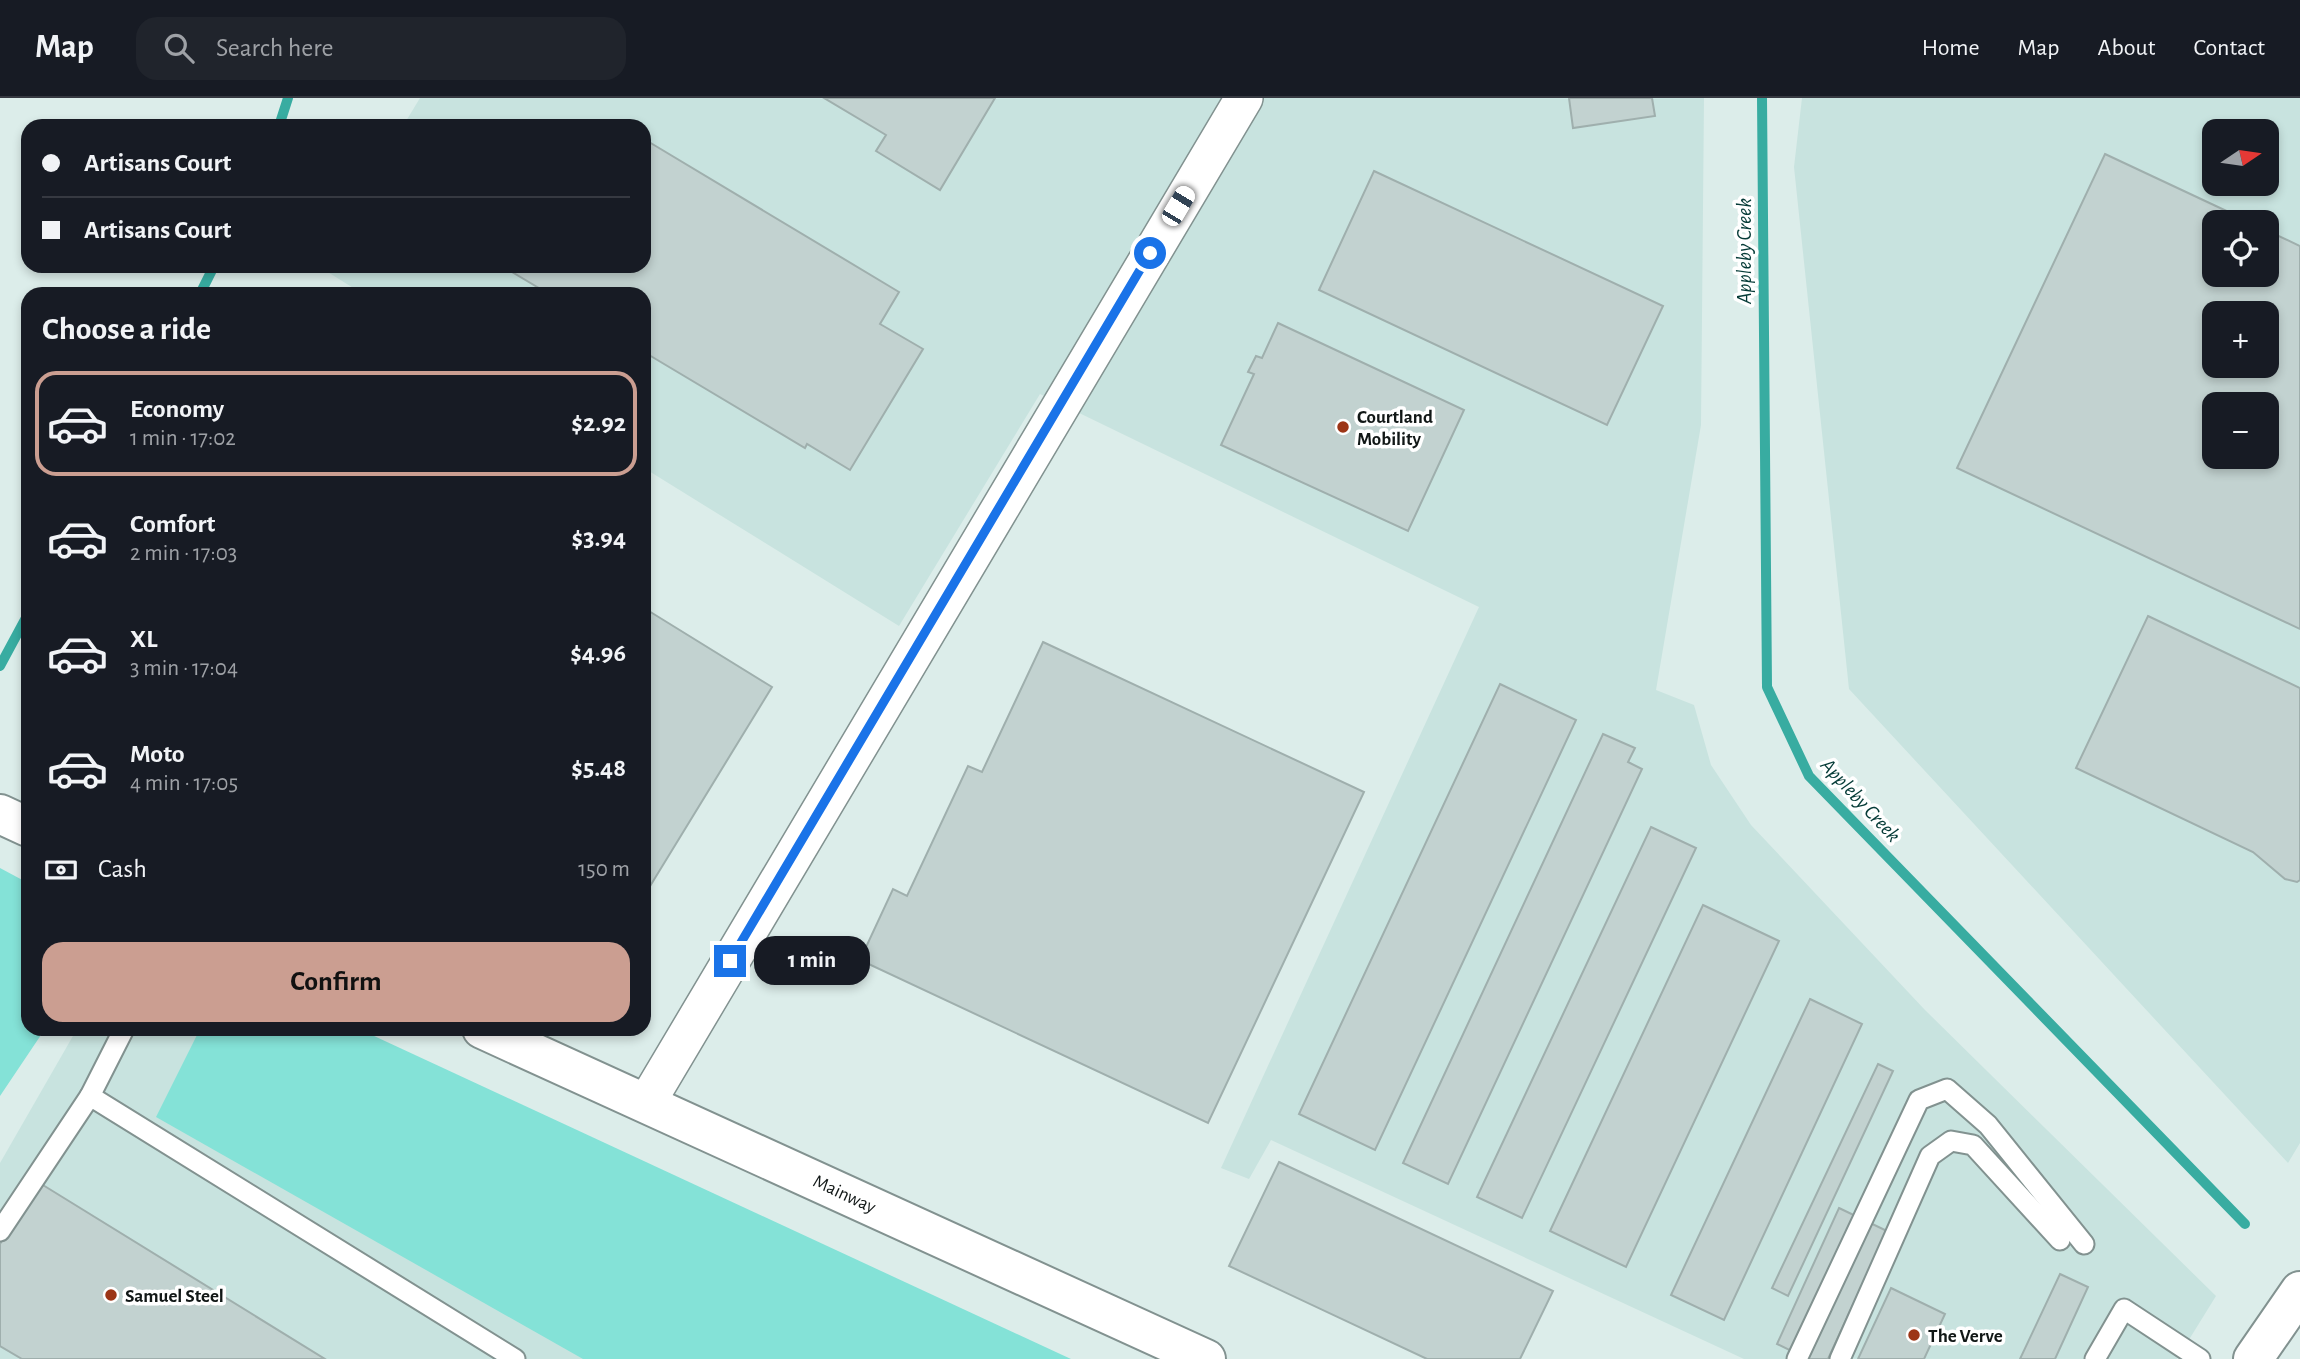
<!DOCTYPE html>
<meta charset="utf-8">
<style>
body{margin:0;font-family:"Alegreya Sans",sans-serif;background:#20242c;color:#f1f3f6;height:100vh;display:flex;flex-direction:column;font-size:26px;white-space:nowrap}
*{box-sizing:border-box;margin:0}
p{font-size:23px;color:#9ea1a6}
.icon{flex:none;width:38px;height:38px;fill:none;stroke:currentColor;stroke-width:2;stroke-linecap:round;stroke-linejoin:round}
.map{position:relative;flex:1;overflow:hidden}
.drawer{position:absolute;left:21px;top:189px;width:630px;height:749px;display:flex;flex-direction:column;background:#171b24;border-radius:21px;box-shadow:0 4px 10px #0003}
.drawer>*{flex:none}
.top-card{position:absolute;left:21px;top:21px;width:630px;height:154px;border-radius:21px;box-shadow:0 4px 10px #0003;display:grid;align-content:center;height:154px;padding:0 21px;background:#171b24}
.needle{width:46px;rotate:77deg}
.buttons{position:absolute;left:2202px;top:21px;display:grid;gap:14px}
.buttons a{display:grid;place-items:center;width:77px;height:77px;border-radius:14px;background:#171b24;box-shadow:0 4px 10px #0003;font-size:35px}
.end{position:absolute;width:32px;height:32px;margin:-16px;border:9px solid #1a73e8;background:#fff;box-shadow:0 0 0 4px #fff}
.from{border-radius:50%}
.bubble{position:absolute;height:49px;border-radius:21px;background:#171b24;box-shadow:0 4px 10px #0003;font-size:23px;font-weight:700;line-height:49px;text-align:center}
.car{position:absolute;width:21px;height:42px;margin:-21px -10px;border-radius:9px;box-shadow:0 0 5px 2px #0007;background:linear-gradient(#fff 24%,#345 0 40%,#fff 0 76%,#345 0 86%,#fff 0)}
.top-card b{display:flex;align-items:center;gap:24px;height:66px;font-size:26px}
.top-card b+b{border-top:2px solid #363941}
.top-card i{width:18px;height:18px;background:#f1f3f6}
ul{padding:0;list-style:none}
li{display:flex;align-items:center;gap:21px;height:105px;margin:0 14px 10px;padding:0 7px;border:4px solid transparent;border-radius:21px}
li div{flex:1}
li b{display:block;font-size:26px}
li em{font-style:normal;font-weight:700}
li.selected{border-color:#cb9e91}
li>.icon{width:63px;height:63px;stroke-width:1.5}
h2{padding:0 21px;font-size:32px;line-height:84px}
.pay{display:flex;align-items:center;gap:18px;height:77px;padding:0 21px;font-size:26px}
.pay p{margin-inline-start:auto}
.cta{display:flex;gap:14px;margin-top:auto;padding:14px 21px}
.cta a{flex:1;height:80px;border-radius:21px;background:#cb9e91;color:#111;font-size:28px;font-weight:700;line-height:80px;text-align:center}
header{display:flex;align-items:center;gap:42px;box-sizing:border-box;height:98px;padding:0 35px;background:#171b24;border-bottom:2px solid #363941}
header strong{font-size:33px}
nav{display:flex;gap:38px;margin-inline-start:auto;font-size:24px}
.search{width:490px;height:63px;background:#20242c;display:flex;align-items:center;gap:18px;box-sizing:border-box;padding:0 24px;border-radius:21px;color:#9ea1a6;font-size:26px}
.map>svg:first-child{display:block}
.built{fill:#c8e3df;fill-rule:evenodd}
.green{fill:#84e2d7}
.lines{fill:none;stroke-linecap:round;stroke-linejoin:round}
.stream{stroke:#38aca1;stroke-width:10}
.building{fill:#c2d2d0;stroke:#9fafad;stroke-width:2;fill-rule:evenodd}
.lane-casing{stroke:#829290;stroke-width:23}
.street-casing{stroke:#829290;stroke-width:40}
.secondary-casing{stroke:#829290;stroke-width:42}
.primary-casing{stroke:#829290;stroke-width:42}
.lane{stroke:#fff;stroke-width:19}
.street{stroke:#fff;stroke-width:37}
.secondary{stroke:#fff;stroke-width:38}
.primary{stroke:#fff;stroke-width:38}
.route{stroke:#1a73e8;stroke-width:9}
.poi-dot{fill:#9c3516;stroke:#fff;stroke-width:2.5}
.labels{text-anchor:middle;stroke-width:7;stroke-linejoin:round;paint-order:stroke}
.poi-label{font-size:19px;font-weight:bold;fill:#111716;stroke:#fff;text-anchor:start}
.street-label{font-size:19px;fill:#111716;stroke:#fff}
.water-label{font-size:21px;font-style:italic;fill:#053b37;stroke:#fff}
</style>
<header>
<strong>Map</strong>
<div class="search"><svg class="icon" aria-label="search" viewBox="0 0 24 24"><circle cx="10" cy="10" r="6"/><path d="M15 15l6 6"/></svg>Search here</div>
<nav><a>Home</a><a>Map</a><a>About</a><a>Contact</a></nav>
</header>
<div class="map">
<svg width="2300" height="1261" viewBox="0 0 2300 1261">
<rect width="100%" height="100%" fill="#dcedea"/>
<g class="built">
<polygon points="420,0 1704,0 1701,327 1656,592 1694,607 1711,667 1751,727 1925,912 2216,1198 2177,1261 1744,1261 1271,1042 1249,1081 1221,1070 1479,509 1040,296 899,528 644,370 644,196 363,196 318,168 644,168 644,28 403,28"/>
<path d="M1802,0H2300V1045L2288,1065L1849,591L1794,69ZM2214,33H2266V86H2214ZM2214,124H2266V177H2214ZM2214,215H2266V268H2214ZM2214,306H2266V359H2214Z"/>
<polygon points="77,931 226,931 731,1261 0,1261 0,1065"/>
</g>
<g class="green">
<polygon points="0,770 28,785 28,931 45,931 0,998"/>
<polygon points="200,931 359,931 1071,1261 583,1261 156,1019"/>
</g>
<g class="lines">
<g class="stream">
<polyline points="1762,0 1767,589 1809,678 2245,1126"/>
<polyline points="279,28 288,0"/>
<polyline points="200,196 214,168"/>
<polyline points="0,568 28,516"/>
</g>
</g>
<g class="building">
<polygon points="824,0 995,0 940,92 876,53 886,37"/>
<polygon points="1569,0 1652,0 1655,18 1573,30"/>
<polygon points="644,41 899,194 880,226 923,251 850,372 807,346 805,350 644,254 644,196 549,196 502,168 644,168"/>
<path d="M2105,56L2250,124H2214V177H2266V132L2300,148V531L1957,370ZM2214,215H2266V268H2214ZM2214,306H2266V359H2214Z"/>
<polygon points="1374,73 1663,208 1607,327 1319,192"/>
<polygon points="1278,225 1464,312 1408,433 1221,347 1254,276 1248,274 1256,258 1262,260"/>
<polygon points="644,510 772,589 644,798"/>
<polygon points="2148,518 2300,590 2300,782 2297,784 2285,781 2253,754 2076,670"/>
<polygon points="1043,544 1364,694 1208,1025 860,862 893,791 907,798 968,668 982,674"/>
<polygon points="1500,586 1576,622 1375,1052 1299,1016"/>
<polygon points="1603,636 1635,650 1628,664 1642,671 1448,1086 1403,1065"/>
<polygon points="1651,729 1696,750 1522,1120 1477,1099"/>
<polygon points="1703,807 1779,843 1626,1169 1550,1133"/>
<polygon points="1810,901 1862,926 1724,1222 1671,1197"/>
<polygon points="1878,966 1893,973 1788,1198 1772,1190"/>
<polygon points="1279,1064 1553,1193 1520,1261 1427,1261 1229,1168"/>
<polygon points="38,1084 325,1261 22,1261 0,1248 0,1146"/>
<polygon points="1839,1110 1887,1133 1828,1261 1808,1261 1777,1246"/>
<polygon points="2060,1176 2088,1189 2055,1261 2020,1261"/>
<polygon points="1891,1190 1945,1216 1924,1261 1858,1261"/>
</g>
<g class="lines">
<defs>
<g id="lane">
<polyline points="90,998 124,931"/>
<polyline points="0,1133 90,998 515,1261"/>
<polyline points="1797,1261 1919,1002 1947,991 1988,1027 2084,1146"/>
<polyline points="1840,1261 1930,1058 1951,1043 1973,1047 2060,1142"/>
<polyline points="2095,1261 2124,1211 2200,1261"/>
</g>
<polyline id="street" points="647,1004 1244,0"/>
<g id="secondary">
<polyline points="0,716 28,729"/>
<polyline points="482,931 1206,1261"/>
</g>
<polyline id="primary" points="2253,1261 2300,1193"/>
</defs>
<use href="#lane" class="lane-casing"/>
<use href="#street" class="street-casing"/>
<use href="#secondary" class="secondary-casing"/>
<use href="#primary" class="primary-casing"/>
<use href="#lane" class="lane"/>
<use href="#street" class="street"/>
<use href="#secondary" class="secondary"/>
<use href="#primary" class="primary"/>
</g>
<g class="lines">
<polyline class="route" points="730,863 1150,155"/>
</g>
<g class="poi-dot">
<circle cx="1343" cy="329" r="7"/>
<circle cx="111" cy="1197" r="7"/>
<circle cx="1914" cy="1237" r="7"/>
</g>
<g class="labels">
<g class="poi-label">
<text x="1357" y="325">Courtland<tspan x="1357" dy="22">Mobility</tspan></text>
<text x="125" y="1204">Samuel Steel</text>
<text x="1928" y="1244">The Verve</text>
</g>
<g class="street-label">
<text transform="translate(845 1095) rotate(25)" y="7">Mainway</text>
</g>
<g class="water-label">
<text transform="translate(1744 153) rotate(-90)" y="7">Appleby Creek</text>
<text transform="translate(1861 702) rotate(47)" y="7">Appleby Creek</text>
</g>
</g>
</svg>
<div class="buttons">
<a><svg class="needle" viewBox="-14 -14 28 28"><path d="M0-13l5 13h-10z" fill="#e53935"/><path d="M0 13l5-13h-10z" fill="#9ea1a6"/></svg></a>
<a><svg class="icon" aria-label="locate" viewBox="0 0 24 24"><circle cx="12" cy="12" r="6"/><path d="M12 2v4M12 18v4M2 12h4M18 12h4"/></svg></a>
<a>+</a>
<a>−</a>
</div>
<i class="end from" style="left:1150px;top:155px"></i>
<i class="end" style="left:730px;top:863px"></i>
<div class="bubble" style="left:754px;top:838px;width:116px">1 min</div>
<i class="car" style="left:1178px;top:108px;rotate:31deg"></i>
<div class="top-card">
<b><i class="from"></i>Artisans Court</b>
<b><i></i>Artisans Court</b>
</div>
<section class="drawer">
<h2>Choose a ride</h2>
<ul>
<li class="selected"><svg class="icon" aria-label="car" viewBox="0 0 24 24"><path d="M5 17H2v-5l4-1 3-4h7l3 4 3 1v5h-3M9 17h6M6 11h13"/><circle cx="7" cy="17" r="2"/><circle cx="17" cy="17" r="2"/></svg><div><b>Economy</b><p>1 min · 17:02</p></div><em>$2.92</em></li>
<li><svg class="icon" aria-label="car" viewBox="0 0 24 24"><path d="M5 17H2v-5l4-1 3-4h7l3 4 3 1v5h-3M9 17h6M6 11h13"/><circle cx="7" cy="17" r="2"/><circle cx="17" cy="17" r="2"/></svg><div><b>Comfort</b><p>2 min · 17:03</p></div><em>$3.94</em></li>
<li><svg class="icon" aria-label="car" viewBox="0 0 24 24"><path d="M5 17H2v-5l4-1 3-4h7l3 4 3 1v5h-3M9 17h6M6 11h13"/><circle cx="7" cy="17" r="2"/><circle cx="17" cy="17" r="2"/></svg><div><b>XL</b><p>3 min · 17:04</p></div><em>$4.96</em></li>
<li><svg class="icon" aria-label="car" viewBox="0 0 24 24"><path d="M5 17H2v-5l4-1 3-4h7l3 4 3 1v5h-3M9 17h6M6 11h13"/><circle cx="7" cy="17" r="2"/><circle cx="17" cy="17" r="2"/></svg><div><b>Moto</b><p>4 min · 17:05</p></div><em>$5.48</em></li>
</ul>
<div class="pay"><svg class="icon" aria-label="cash" viewBox="0 0 24 24"><path d="M3 7h18v10H3z"/><circle cx="12" cy="12" r="2"/></svg>Cash<p>150 m</p></div>
<div class="cta"><a>Confirm</a></div>
</section>
</div>
